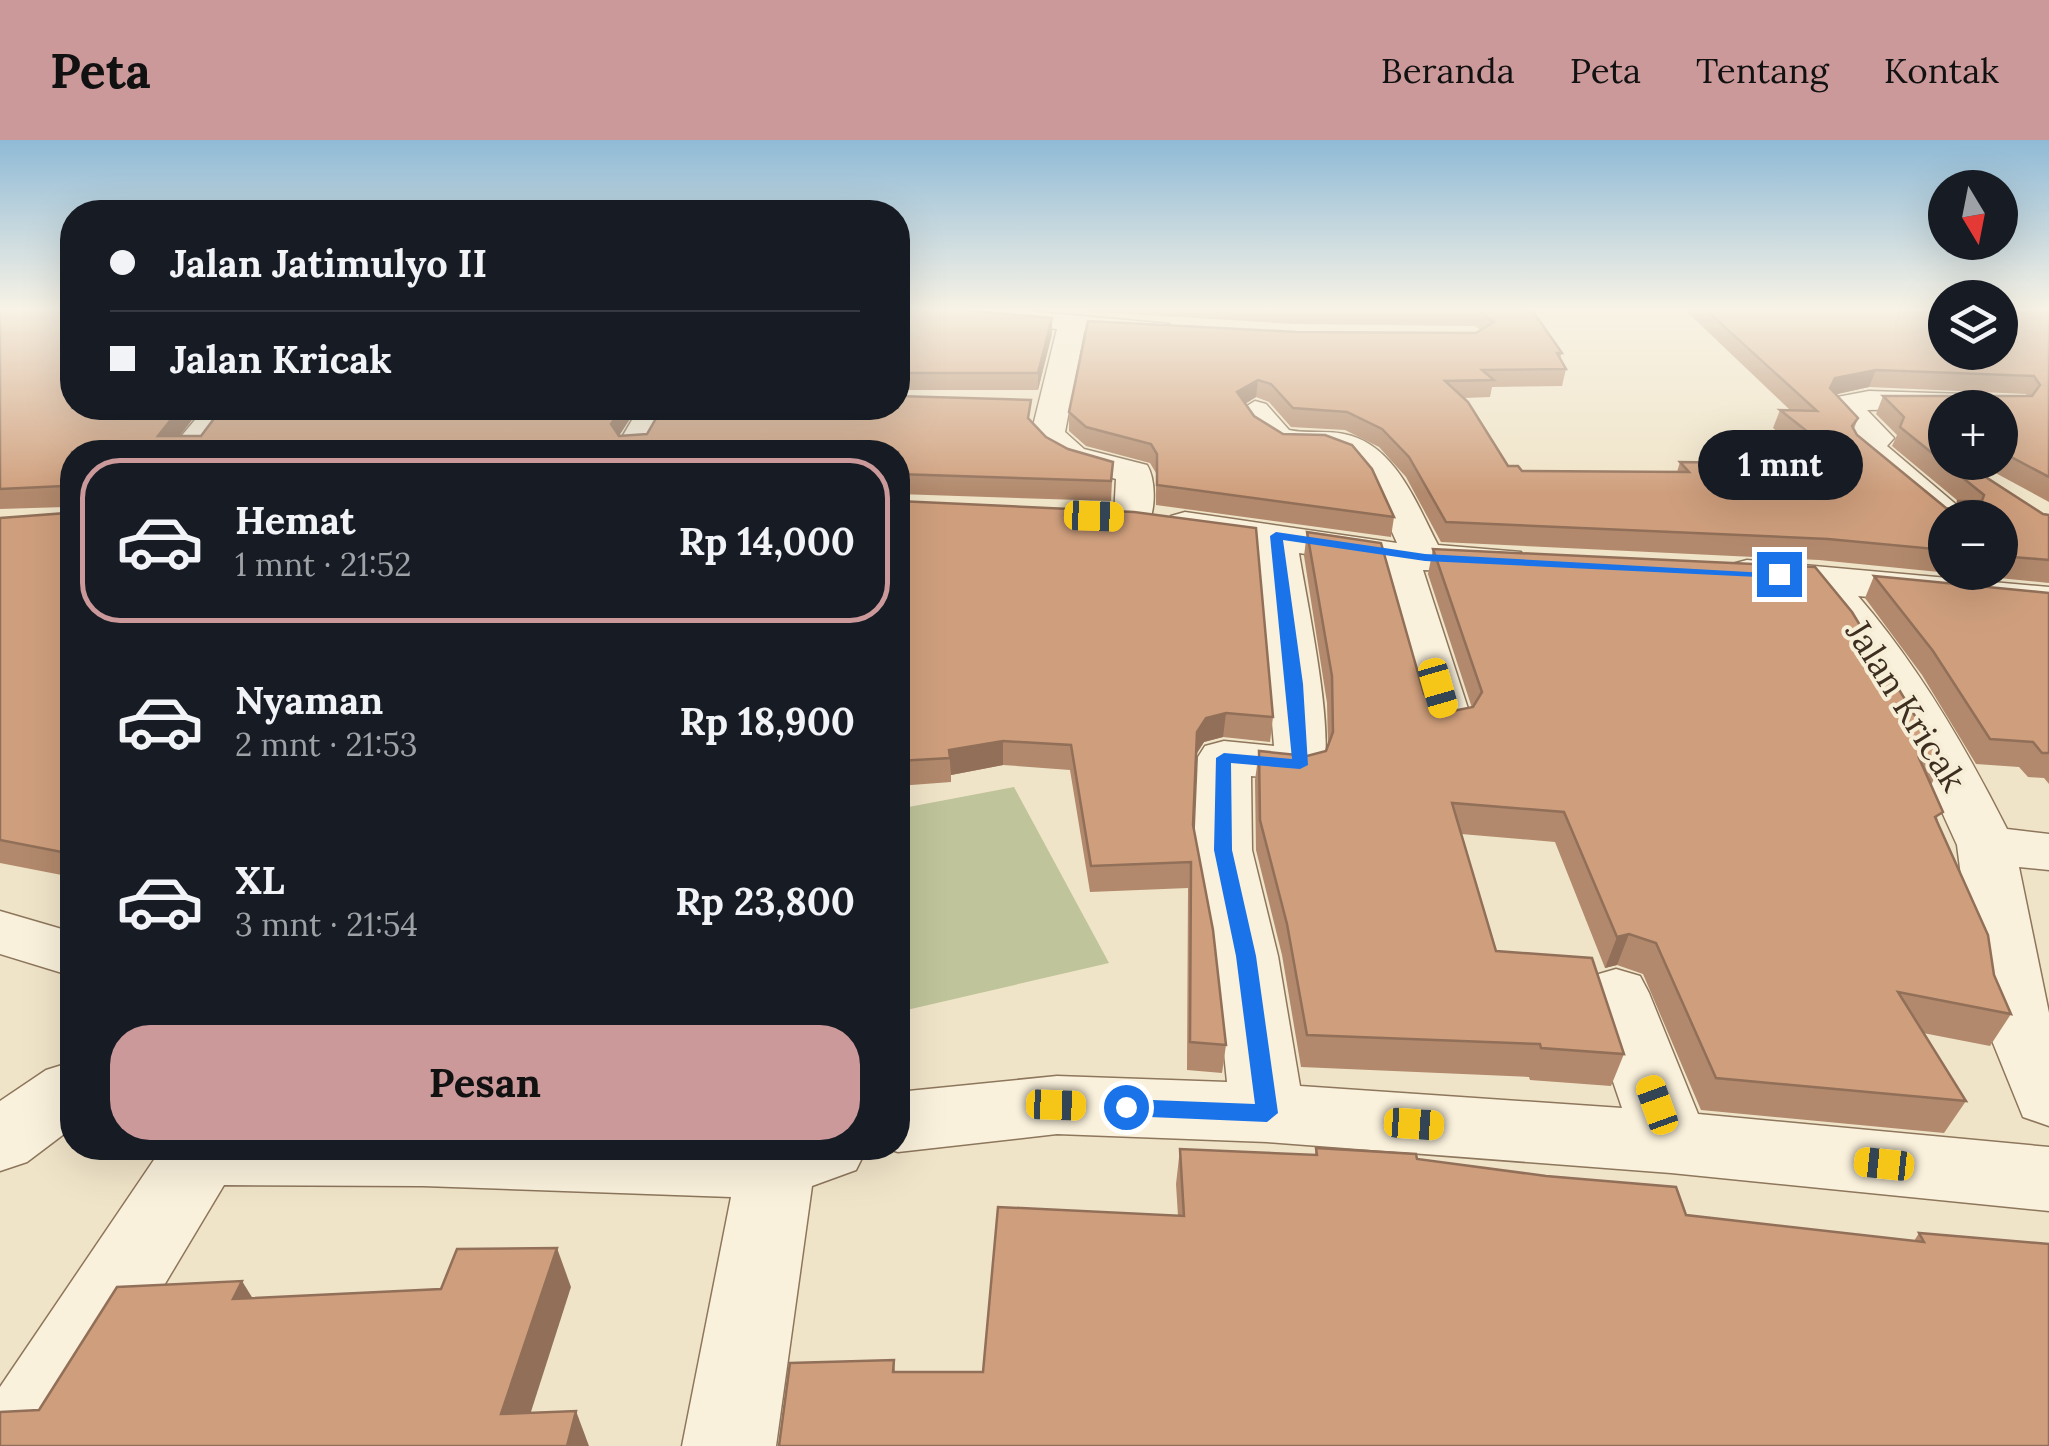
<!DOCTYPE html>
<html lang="id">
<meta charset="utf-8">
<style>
body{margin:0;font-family:Lora,serif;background:#242831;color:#f1f3f6;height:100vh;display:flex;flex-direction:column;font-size:38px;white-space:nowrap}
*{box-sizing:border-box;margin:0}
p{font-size:32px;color:#9ea1a6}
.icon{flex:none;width:55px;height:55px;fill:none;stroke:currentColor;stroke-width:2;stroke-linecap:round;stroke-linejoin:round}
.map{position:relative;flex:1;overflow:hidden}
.side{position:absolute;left:60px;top:300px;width:850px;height:720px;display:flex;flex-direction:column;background:#171b24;border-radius:40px;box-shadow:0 10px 40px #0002}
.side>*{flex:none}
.guide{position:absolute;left:60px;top:60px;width:850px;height:220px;border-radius:40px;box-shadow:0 10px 40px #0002;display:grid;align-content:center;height:220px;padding:0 50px;background:#171b24}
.needle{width:65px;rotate:170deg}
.tools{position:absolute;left:1928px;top:30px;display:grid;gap:20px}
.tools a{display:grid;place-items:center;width:90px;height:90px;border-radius:50%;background:#171b24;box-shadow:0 10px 40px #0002;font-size:50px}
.end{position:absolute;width:45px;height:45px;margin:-22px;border:12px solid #1a73e8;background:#fff;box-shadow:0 0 0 5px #fff}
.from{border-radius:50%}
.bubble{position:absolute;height:70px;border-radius:35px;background:#171b24;box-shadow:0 10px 40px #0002;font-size:32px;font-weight:700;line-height:70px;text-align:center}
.car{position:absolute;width:30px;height:60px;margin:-30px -15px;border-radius:12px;box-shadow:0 0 8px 2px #0007;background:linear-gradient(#f5c518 24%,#345 0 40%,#f5c518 0 76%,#345 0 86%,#f5c518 0)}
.guide b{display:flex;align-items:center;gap:35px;height:95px;font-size:38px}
.guide b+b{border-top:2px solid #363941}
.guide i{width:25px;height:25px;background:#f1f3f6}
ul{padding:18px 0 0;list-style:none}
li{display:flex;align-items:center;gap:30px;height:165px;margin:0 20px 15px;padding:0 30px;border:5px solid transparent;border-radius:40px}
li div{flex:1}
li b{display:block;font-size:38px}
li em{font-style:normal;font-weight:700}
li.selected{border-color:#cc999b}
li>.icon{width:90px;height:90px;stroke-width:1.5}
.action{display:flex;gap:20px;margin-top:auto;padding:20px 50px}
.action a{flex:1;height:115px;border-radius:40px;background:#cc999b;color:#111;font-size:40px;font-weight:700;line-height:115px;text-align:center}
header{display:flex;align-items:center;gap:60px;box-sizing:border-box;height:140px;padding:0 50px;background:#cc999b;color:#111}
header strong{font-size:48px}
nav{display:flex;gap:55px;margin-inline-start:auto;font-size:35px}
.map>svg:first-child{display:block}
.cemetery{fill:#bfc49a}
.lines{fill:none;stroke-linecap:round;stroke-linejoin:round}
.minor-casing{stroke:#8d765c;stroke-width:3}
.minor{fill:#faf1dc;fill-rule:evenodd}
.wall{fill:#b2896c;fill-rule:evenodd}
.shaded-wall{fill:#916f58}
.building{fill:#cf9f7d;stroke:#916f58;stroke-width:2.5;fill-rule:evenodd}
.route{fill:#1a73e8}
.labels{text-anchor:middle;stroke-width:8;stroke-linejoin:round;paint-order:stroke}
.street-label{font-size:35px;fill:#3d2e20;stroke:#f7eed8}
</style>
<header>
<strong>Peta</strong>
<nav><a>Beranda</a><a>Peta</a><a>Tentang</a><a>Kontak</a></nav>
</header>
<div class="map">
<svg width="2049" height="1306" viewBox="0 0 2049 1306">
<rect width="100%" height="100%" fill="#f0e4c8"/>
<polygon class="cemetery" points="1014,647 1109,823 898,872 898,669"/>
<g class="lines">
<defs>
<g id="minor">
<path d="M910,170H1015L1169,184L1173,190L1169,196L1159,198L1084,192L1065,292L1084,309L1147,325C1156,339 1156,372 1147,385H1119L1114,377L1116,339L1060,323L1031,294L1057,189L923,178Z"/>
<polygon points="1869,251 1965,254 1970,261 1965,268 1867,270 1894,298 1887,306 1972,378 1945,378 1945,388 1939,386 1853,312 1848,305 1856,296 1827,265 1832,258"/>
<path d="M1255,261L1266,264L1289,290C1307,294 1326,290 1344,294C1395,304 1416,363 1438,405L1521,412L1527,421L1521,430L1506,433L1423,430L1472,581L1465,592L1447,596L1429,592L1422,581L1380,425L1299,413C1305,453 1339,608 1320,636L1301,641L1251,636L1252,710L1278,816L1300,946L1622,968L1583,853L1592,836L1616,829L1640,836L1649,853L1698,974L2049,1007V1071L1671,1033L1267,1002L1057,994L898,1012L885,1008H898V952L1057,936L1227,942L1214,816L1194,710L1198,617L1205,606L1224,601L1274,606L1257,406L1171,392L1166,384L1171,376L1185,372L1397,403C1385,378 1373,338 1351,321C1312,290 1280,341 1239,271Z"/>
<polygon points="205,268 241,268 205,312 168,312"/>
<polygon points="639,268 671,268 647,311 623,311 618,304"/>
<path d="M1747,420L2049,447V473L1858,456C1918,525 1966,608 2007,689L2049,694V730L2019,727L2049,873V986L2023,977L1978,866L1957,705L1921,626L1844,496L1808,451L1732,442L1726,433L1732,424Z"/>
<polygon points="0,771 72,792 72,836 0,814"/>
<polygon points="72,922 72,988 27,1022 0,1031 0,961 46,930"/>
<polygon points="162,1008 867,1008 856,1030 812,1046 776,1306 682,1306 731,1057 423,1046 224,1045 68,1306 0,1306 0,1247"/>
</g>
</defs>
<use href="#minor" class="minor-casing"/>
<use href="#minor" class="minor"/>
</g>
<g class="wall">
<polygon points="0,170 72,268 201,268 180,296 201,296 222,268 637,268 619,295 1031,281 1046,297 1068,309 1113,322 1111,361 898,354 898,312 72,312 72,737 0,723 0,378 66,373 65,367 0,369"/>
<polygon points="898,170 1052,178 1052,194 1038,250 898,250 898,252"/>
<path d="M1063,170H1532L1562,213L1560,218L1566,229L1562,246L1492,247L1490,257L1464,258L1508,326L1522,331L1677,332L1680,322L1730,323L1736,305L1778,307L1781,299L1787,300L1773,288L1780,270H1790L1685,170H2049V362L1990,330L1980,332L2043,374L2049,375V443L1819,420L1441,402L1406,337L1379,307L1345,290L1291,287L1269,262L1256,257L1245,264L1254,276L1394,377L1391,397L1156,365V333L1150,323L1086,306L1069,291V272L1297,192L1476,193L1480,190L1475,186L1295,184ZM1869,247L2026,254L2027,256H1883L1876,274L1897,295L1892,306L1958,361L1954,370L1946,368L1857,295L1854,289L1858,278L1836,254ZM2000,268V322H1945ZM1945,378H2000V432H1945Z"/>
<polygon points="898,361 1273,577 1270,602 1223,597 1204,602 1196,615 1193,685 1226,905 1222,933 1187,930 1188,748 1090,752 1070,630 1003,625 951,635 951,642 898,646"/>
<polygon points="1307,392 1434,567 1453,571 1472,568 1428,434 1433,409 1943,622 1931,645 1938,682 1994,835 2011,874 1990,906 1923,893 1966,961 1944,993 1701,970 1643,834 1617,825 1605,828 1555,702 1461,694 1496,811 1624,914 1611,946 1530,940 1529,937 1301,927 1282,815 1256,710 1255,640 1259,611 1307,616 1326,611 1328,605 1327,563 1304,416"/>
<polygon points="1874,436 2049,453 2049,644 2044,638 2028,637 2019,627 1976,624 1922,535 1865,458"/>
<polygon points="1316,1008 1417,1019 1686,1075 1914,1101 1919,1093 2049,1104 779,1306 894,1220 895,1232 983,1232 1178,1076 1176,1044 1180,1009 1315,1015"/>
</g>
<g class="shaded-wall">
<polygon points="1052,178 1052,194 1038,250 1038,233"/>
<polygon points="1876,230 1869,247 1829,256 1830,248 1835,238"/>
<polygon points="1258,240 1256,257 1235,270 1237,252"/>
<polygon points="180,268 201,268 167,312 158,296"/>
<polygon points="622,268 637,268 615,302 611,284"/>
<polygon points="1977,322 1993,322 1990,330 1972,334"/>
<polygon points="1226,573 1223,597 1204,602 1194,617 1197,592 1206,578"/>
<polygon points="1003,601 1003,625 951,635 949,610"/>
<polygon points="1629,794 1617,825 1605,828 1617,797"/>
<polygon points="557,1108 571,1147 520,1306 501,1274"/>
<polygon points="242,1141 266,1180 233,1159"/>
<polygon points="576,1271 589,1306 567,1306"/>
</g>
<g class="building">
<polygon points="0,170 72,170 72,268 180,268 158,296 201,296 222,268 622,268 611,284 619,296 647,294 662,268 898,268 898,256 1031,260 1028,278 1046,297 1068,309 1113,322 1111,341 898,334 898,312 72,312 72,714 0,700 0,378 66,373 63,346 0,349"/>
<polygon points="898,170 960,170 1052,178 1038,233 898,233"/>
<path d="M1433,170H1532L1562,213H1557L1566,229L1482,230L1494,240L1445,241L1468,262L1508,326H1518L1522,331L1689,332L1680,322L1752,323L1736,305L1790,308L1781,299L1818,300L1780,270L1817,271L1706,170H1945V212H2000V170H2049V337L2000,311V268H1945V322H1977L1976,326L1981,334L2043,374L2049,375V420L2000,416V378H1945V410L1828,399L1446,382L1409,317L1382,289L1347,272L1293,268L1271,244L1258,240L1237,252L1254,276L1283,294L1325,295L1352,305L1372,329L1394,377L1157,345V314L1151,304L1086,287L1069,272L1088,181L1297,192L1476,193L1494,182L1478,170ZM1876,230L2034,236L2040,245L2032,256H1883L1904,277L1900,287L1984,355L1982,361H1958L1957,370L1946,368L1857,295L1852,286L1858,278L1830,248L1835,238Z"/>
<polygon points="898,361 1134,372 1256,388 1273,577 1226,573 1206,578 1197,592 1193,685 1213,790 1226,905 1190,902 1191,722 1091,726 1071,605 1003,601 949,610 950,618 898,621"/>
<polygon points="1307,392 1381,403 1424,554 1434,567 1453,571 1473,567 1482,552 1433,409 1815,427 1852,472 1943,622 1919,618 1943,672 1935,677 1988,795 1994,835 2011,874 1898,852 1966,961 1716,938 1656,803 1629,794 1617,797 1564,672 1452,663 1496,811 1592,818 1624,914 1541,908 1540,904 1307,895 1287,784 1260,680 1259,611 1307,616 1326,611 1333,592 1332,536"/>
<polygon points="1874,436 2049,453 2049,613 2042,613 2033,602 1990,599 1933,511"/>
<polygon points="1316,1008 1416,1014 1417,1019 1546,1036 1676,1047 1686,1075 1924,1102 1919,1093 2049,1104 2049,1306 779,1306 790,1223 894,1220 893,1232 983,1232 998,1067 1184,1076 1180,1009 1317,1015"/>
<polygon points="557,1108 501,1274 576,1271 567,1306 0,1306 0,1272 39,1270 117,1147 242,1141 233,1159 441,1149 457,1109"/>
</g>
<linearGradient id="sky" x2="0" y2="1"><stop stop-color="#8fbad6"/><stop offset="0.48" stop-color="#f8f3e6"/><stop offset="1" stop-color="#f8f3e6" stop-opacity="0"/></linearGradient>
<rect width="2049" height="353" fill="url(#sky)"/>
<polygon class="route" points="1276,392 1425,414 1785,434 1779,438 1425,421 1283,400 1303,544 1308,625 1300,629 1231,623 1232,710 1256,816 1278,973 1267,982 1126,976 1115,967 1126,959 1255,964 1236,816 1214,710 1216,618 1224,613 1292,619 1270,396"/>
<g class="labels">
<g class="street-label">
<text transform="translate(1906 566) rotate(58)" y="12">Jalan Kricak</text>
</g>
</g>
</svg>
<div class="tools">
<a><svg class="needle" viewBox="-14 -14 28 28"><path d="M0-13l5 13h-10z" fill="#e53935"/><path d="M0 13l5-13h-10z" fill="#9ea1a6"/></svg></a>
<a><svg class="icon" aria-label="layers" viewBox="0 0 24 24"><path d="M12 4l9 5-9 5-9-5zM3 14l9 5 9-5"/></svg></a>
<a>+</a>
<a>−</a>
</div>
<i class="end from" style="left:1126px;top:967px"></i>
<i class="end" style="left:1779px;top:434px"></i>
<div class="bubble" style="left:1698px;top:290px;width:165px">1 mnt</div>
<i class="car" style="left:1094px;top:376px;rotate:92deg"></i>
<i class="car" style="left:1438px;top:548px;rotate:164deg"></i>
<i class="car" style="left:1056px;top:965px;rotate:92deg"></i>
<i class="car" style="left:1657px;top:965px;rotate:340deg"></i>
<i class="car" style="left:1414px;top:984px;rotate:94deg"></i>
<i class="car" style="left:1884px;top:1024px;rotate:276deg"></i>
<div class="guide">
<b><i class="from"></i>Jalan Jatimulyo II</b>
<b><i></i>Jalan Kricak</b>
</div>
<section class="side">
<ul>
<li class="selected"><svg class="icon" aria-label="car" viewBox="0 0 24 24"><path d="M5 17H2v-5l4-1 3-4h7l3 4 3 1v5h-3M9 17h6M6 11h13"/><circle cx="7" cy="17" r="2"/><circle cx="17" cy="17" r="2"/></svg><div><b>Hemat</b><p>1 mnt · 21:52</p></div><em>Rp 14,000</em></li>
<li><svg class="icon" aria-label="car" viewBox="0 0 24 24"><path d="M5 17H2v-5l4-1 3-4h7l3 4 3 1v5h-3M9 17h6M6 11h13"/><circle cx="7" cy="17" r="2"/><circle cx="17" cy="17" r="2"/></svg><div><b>Nyaman</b><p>2 mnt · 21:53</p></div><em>Rp 18,900</em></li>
<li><svg class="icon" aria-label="car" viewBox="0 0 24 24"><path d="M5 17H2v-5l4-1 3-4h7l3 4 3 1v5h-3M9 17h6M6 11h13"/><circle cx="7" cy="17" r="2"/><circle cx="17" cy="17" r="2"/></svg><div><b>XL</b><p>3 mnt · 21:54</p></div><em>Rp 23,800</em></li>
</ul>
<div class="action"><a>Pesan</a></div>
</section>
</div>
